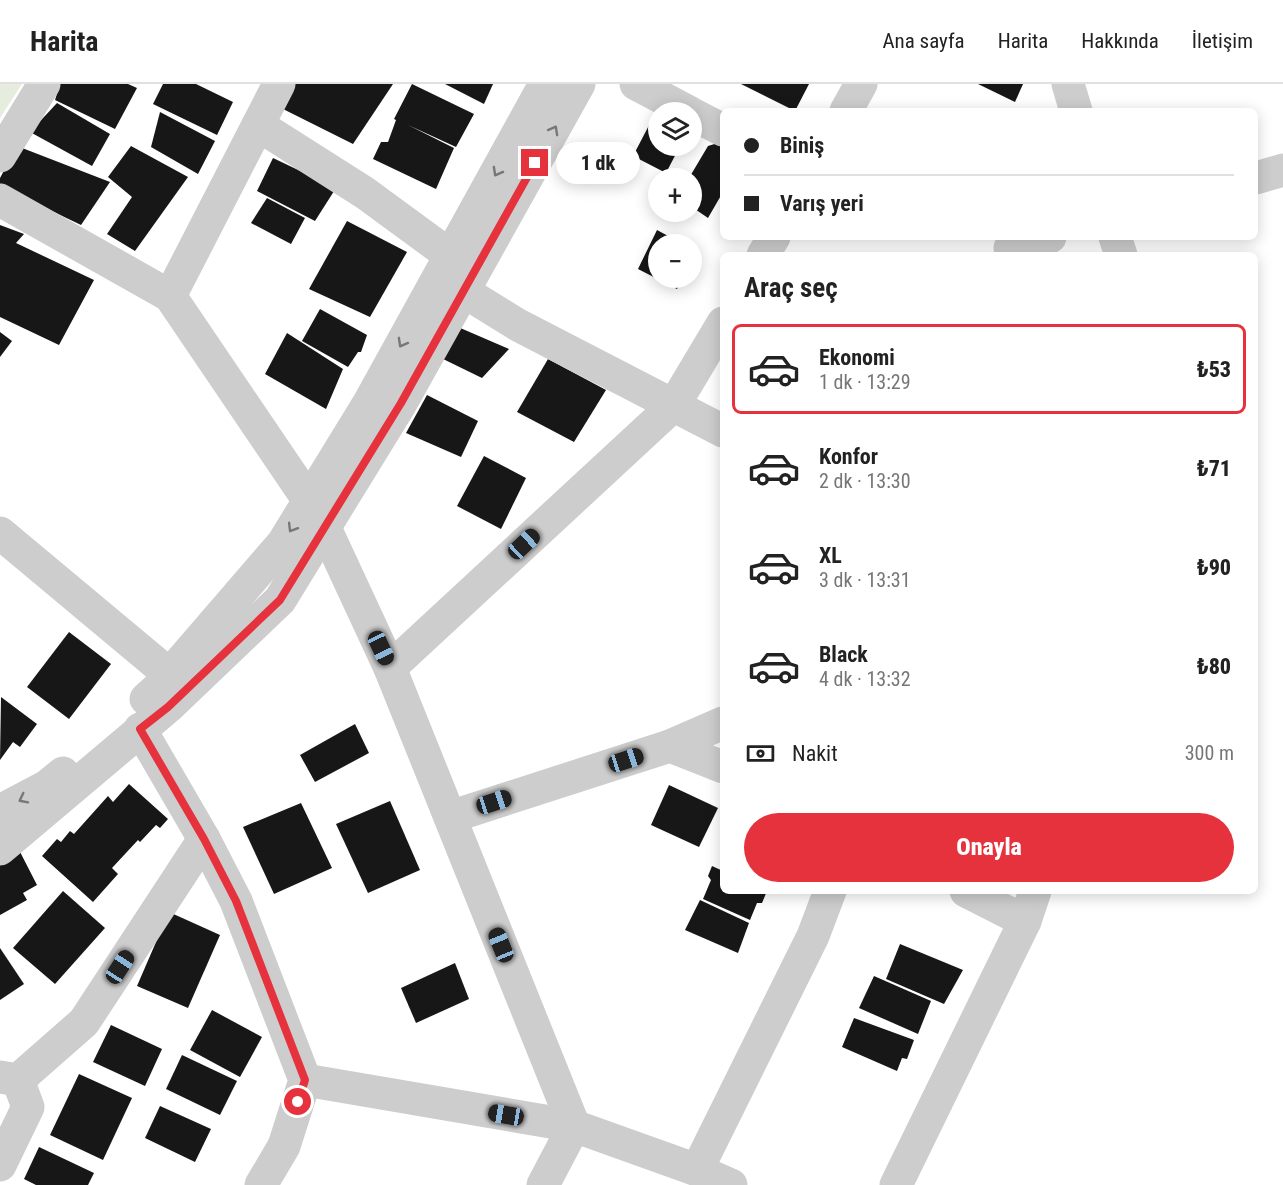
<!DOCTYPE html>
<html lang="tr">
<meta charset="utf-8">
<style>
body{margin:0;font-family:"Roboto Condensed",sans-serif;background:#f6f6f6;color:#222;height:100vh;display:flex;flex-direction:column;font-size:22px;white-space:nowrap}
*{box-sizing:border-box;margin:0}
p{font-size:20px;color:#767676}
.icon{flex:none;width:33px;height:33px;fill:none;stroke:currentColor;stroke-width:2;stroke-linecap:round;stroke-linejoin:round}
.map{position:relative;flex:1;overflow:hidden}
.sheet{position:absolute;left:720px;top:168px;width:538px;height:642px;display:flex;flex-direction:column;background:#fff;border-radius:9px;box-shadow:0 3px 15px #0003}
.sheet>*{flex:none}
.hud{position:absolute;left:720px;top:24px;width:538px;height:132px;border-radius:9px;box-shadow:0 3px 15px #0003;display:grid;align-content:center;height:132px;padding:0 24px;background:#fff}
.fabs{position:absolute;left:648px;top:18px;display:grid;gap:12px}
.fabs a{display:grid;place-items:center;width:54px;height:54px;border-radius:50%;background:#fff;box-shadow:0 3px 15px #0003;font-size:30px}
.end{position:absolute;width:27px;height:27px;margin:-14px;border:8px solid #e6323c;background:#fff;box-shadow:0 0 0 3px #fff}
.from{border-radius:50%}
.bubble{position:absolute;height:42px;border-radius:21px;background:#fff;box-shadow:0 3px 15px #0003;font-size:20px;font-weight:800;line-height:42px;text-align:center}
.car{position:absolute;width:18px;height:36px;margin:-18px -9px;border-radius:8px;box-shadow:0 0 4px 2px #0007;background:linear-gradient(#222 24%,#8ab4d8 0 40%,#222 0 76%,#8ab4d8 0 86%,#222 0)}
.hud b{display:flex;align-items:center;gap:21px;height:57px;font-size:22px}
.hud b+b{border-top:2px solid #e0e0e0}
.hud i{width:15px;height:15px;background:#222}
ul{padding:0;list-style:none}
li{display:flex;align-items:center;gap:18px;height:90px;margin:0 12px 9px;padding:0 12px;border:3px solid transparent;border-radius:9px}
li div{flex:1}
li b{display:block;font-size:22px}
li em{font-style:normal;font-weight:800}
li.active{border-color:#e6323c}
li>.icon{width:54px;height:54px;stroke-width:1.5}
h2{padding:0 24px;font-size:27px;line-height:72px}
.pay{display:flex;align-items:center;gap:15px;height:66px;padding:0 24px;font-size:22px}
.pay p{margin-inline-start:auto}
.button{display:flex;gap:12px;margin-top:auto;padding:12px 24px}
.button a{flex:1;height:69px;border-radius:36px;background:#e6323c;color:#fff;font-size:24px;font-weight:800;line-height:69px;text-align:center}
header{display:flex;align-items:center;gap:36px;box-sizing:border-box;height:84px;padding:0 30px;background:#fff;border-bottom:2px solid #e0e0e0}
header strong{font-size:28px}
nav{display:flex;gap:33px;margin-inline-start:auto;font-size:21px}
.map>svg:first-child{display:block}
.green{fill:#e6edde}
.building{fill:#171717}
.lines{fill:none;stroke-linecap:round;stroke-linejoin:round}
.minor{stroke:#cdcdcd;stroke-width:33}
.oneway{stroke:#777}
.route{stroke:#e6323c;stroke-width:8}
</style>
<header>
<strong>Harita</strong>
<nav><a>Ana sayfa</a><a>Harita</a><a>Hakkında</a><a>İletişim</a></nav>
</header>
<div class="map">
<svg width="1283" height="1101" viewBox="0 0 1283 1101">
<rect width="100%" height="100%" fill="#fff"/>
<polygon class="green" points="0,0 22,0 0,34"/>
<g class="building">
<polygon points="60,0 128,0 137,4 115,45 55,16"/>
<polygon points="163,0 196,0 233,18 217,51 153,20"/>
<polygon points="290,0 393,0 353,60 277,22"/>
<polygon points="412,0 474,30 456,63 408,41 454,64 436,105 373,75 381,58 388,58 396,36 394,35"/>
<polygon points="445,0 493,0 484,20"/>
<polygon points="741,0 809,0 795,27"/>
<polygon points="978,0 1023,0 1015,18"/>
<polygon points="57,19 110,50 92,82 30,48"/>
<polygon points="658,24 658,62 680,62 666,89 633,72"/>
<polygon points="160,28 215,57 198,90 151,63"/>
<polygon points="721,58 723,59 723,108 708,134 692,123 692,94 689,94 708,62"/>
<polygon points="17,62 110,98 81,141 0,102 0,94"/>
<polygon points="131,62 188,93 135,167 107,150 132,113 108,93"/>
<polygon points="273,74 336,104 315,137 257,107"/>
<polygon points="267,114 305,134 291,160 251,139"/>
<polygon points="347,137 407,168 370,233 309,205"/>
<polygon points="0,141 24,150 16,159 94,196 59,261 0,233"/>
<polygon points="657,146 683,160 658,160 658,194 683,194 677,205 638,185"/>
<polygon points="320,225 367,251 361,268 358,268 348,283 302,257"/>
<polygon points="458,243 509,265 482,294 441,274"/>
<polygon points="0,248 12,257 0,273"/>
<polygon points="287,249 343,285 326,325 265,290"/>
<polygon points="548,275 606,306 574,358 517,328"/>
<polygon points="427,311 478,337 461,373 406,349"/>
<polygon points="484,372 526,394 501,445 457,422"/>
<polygon points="69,548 111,580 69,635 27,603"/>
<polygon points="1,613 37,640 20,663 13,658 0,676"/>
<polygon points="355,640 369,669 315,698 300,671"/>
<polygon points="129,700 168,735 160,744 156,741 140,758 138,756 112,784 118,790 93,818 42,772 57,755 61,758 70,747 74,750 108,712 113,718"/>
<polygon points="669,701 718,724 699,763 651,741"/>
<polygon points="390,717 420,786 368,809 336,740"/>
<polygon points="301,719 332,784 274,810 243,743"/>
<polygon points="17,762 37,801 23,809 27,816 0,831 0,771"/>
<polygon points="712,782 723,787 723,807 767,807 762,819 757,819 750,836 703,815 711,796 708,792"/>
<polygon points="63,807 105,844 55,900 13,864"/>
<polygon points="700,816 749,839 738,869 685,846"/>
<polygon points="169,828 220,851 188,924 137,902"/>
<polygon points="900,860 963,886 944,920 886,895"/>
<polygon points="0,864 24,900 0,916"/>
<polygon points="455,879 469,915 416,939 401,904"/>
<polygon points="874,892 931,917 918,950 859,924"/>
<polygon points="212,926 262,953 240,993 190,966"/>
<polygon points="854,934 914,956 907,975 902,974 897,987 842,963"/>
<polygon points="111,941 162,965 145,1002 93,978"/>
<polygon points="182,971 237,997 220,1031 166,1005"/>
<polygon points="79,990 132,1014 103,1076 50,1051"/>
<polygon points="160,1022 211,1045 195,1078 145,1054"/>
<polygon points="39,1063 94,1089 88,1101 36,1101 24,1095"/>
</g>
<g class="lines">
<g class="minor">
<polyline points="636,0 689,28"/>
<polyline points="1068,0 1076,27"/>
<polyline points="846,27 861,0"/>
<polyline points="692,30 723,46"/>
<polyline points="258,41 365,109 451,172"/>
<polyline points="0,72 44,0"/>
<polyline points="1256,94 1283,86"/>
<polyline points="0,116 170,212 309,417"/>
<polyline points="1115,153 1121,171"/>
<polyline points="1010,164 1050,153"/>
<polyline points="763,171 774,153"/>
<polyline points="463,207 518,241 723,347"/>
<polyline points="170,212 279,0"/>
<polyline points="325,444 390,584 574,1042 543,1101"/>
<polyline points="0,449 170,591"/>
<polyline points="390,584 674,321 723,239"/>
<polyline points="146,615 157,605 283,459 370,317 545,0"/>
<polyline points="140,645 204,755 236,817 305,996 284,1062 261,1101"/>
<polyline points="670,662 723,683"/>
<polyline points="0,727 47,702 63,689"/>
<polyline points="450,733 670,662 723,639"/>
<polyline points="0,765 168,623 280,516 401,319 579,0"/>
<polyline points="1025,837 1035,807"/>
<polyline points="0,993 18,996 28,1023 0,1081"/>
<polyline points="18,996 84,938 204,755"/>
<polyline points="305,996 574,1042 697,1086 731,1101"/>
<polyline points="697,1086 813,852 830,807"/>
<polyline points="896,1101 1025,837 966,807"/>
</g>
</g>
<defs><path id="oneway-chevron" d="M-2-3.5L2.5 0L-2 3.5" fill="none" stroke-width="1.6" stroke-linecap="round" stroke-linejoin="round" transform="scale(1.5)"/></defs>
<g class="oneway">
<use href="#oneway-chevron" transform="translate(554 46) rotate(-61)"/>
<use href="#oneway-chevron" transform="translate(497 88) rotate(119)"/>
<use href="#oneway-chevron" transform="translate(402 259) rotate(119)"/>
<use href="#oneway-chevron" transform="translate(292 444) rotate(121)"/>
<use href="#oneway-chevron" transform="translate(23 715) rotate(153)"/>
</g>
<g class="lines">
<polyline class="route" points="298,1018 305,996 236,817 204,755 140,645 168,623 280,516 401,319 535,79"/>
</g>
</svg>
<div class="fabs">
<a><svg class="icon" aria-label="layers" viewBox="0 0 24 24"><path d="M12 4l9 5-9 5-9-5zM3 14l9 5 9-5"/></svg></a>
<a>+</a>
<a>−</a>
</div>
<i class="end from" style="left:298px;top:1018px"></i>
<i class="end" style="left:535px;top:79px"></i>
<div class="bubble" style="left:556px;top:58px;width:84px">1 dk</div>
<i class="car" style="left:524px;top:460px;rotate:47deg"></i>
<i class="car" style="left:381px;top:564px;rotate:155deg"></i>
<i class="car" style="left:626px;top:676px;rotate:72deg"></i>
<i class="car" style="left:494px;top:718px;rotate:72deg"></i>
<i class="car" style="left:501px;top:861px;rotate:338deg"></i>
<i class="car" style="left:120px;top:883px;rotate:33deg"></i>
<i class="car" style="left:506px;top:1031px;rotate:280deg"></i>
<div class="hud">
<b><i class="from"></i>Biniş</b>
<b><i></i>Varış yeri</b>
</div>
<section class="sheet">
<h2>Araç seç</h2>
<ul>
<li class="active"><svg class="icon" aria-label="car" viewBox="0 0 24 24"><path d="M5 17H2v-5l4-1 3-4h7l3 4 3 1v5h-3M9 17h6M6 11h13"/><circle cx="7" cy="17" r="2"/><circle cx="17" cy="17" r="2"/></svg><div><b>Ekonomi</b><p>1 dk · 13:29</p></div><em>₺53</em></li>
<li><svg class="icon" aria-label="car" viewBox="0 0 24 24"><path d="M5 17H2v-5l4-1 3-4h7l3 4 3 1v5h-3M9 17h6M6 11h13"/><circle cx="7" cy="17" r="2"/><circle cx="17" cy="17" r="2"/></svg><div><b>Konfor</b><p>2 dk · 13:30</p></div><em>₺71</em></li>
<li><svg class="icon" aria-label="car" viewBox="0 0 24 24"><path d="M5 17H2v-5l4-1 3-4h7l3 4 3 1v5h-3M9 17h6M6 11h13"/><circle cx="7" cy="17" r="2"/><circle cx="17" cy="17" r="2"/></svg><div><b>XL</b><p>3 dk · 13:31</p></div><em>₺90</em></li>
<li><svg class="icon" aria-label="car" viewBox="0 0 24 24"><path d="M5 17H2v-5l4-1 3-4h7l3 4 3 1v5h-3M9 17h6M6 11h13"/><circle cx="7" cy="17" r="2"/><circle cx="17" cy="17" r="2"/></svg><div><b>Black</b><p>4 dk · 13:32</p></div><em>₺80</em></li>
</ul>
<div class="pay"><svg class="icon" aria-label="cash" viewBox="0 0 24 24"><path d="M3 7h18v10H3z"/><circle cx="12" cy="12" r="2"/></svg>Nakit<p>300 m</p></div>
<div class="button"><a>Onayla</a></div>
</section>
</div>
